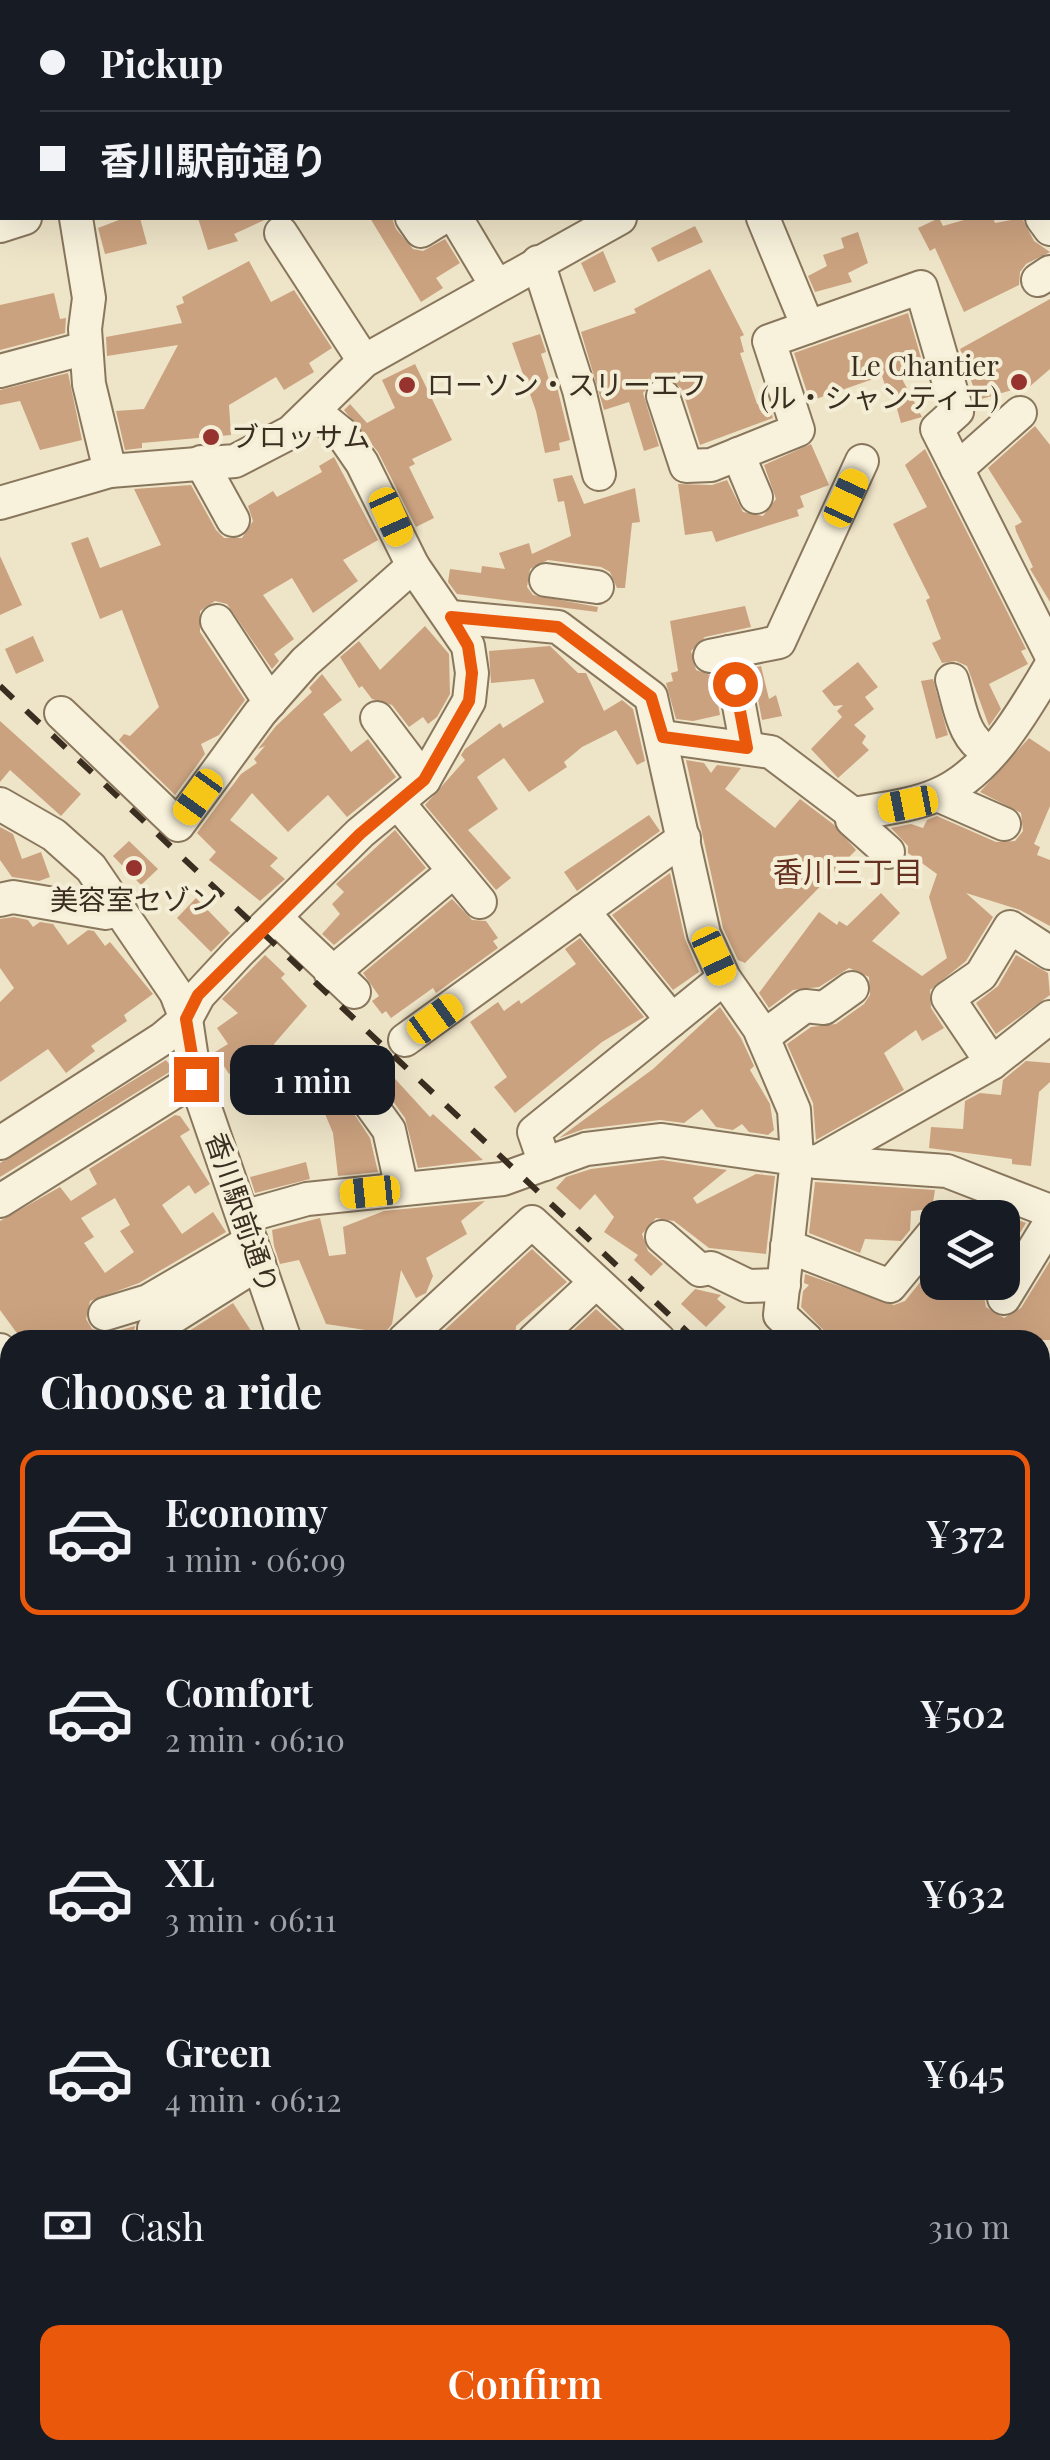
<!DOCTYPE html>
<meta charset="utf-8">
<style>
body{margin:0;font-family:"Playfair Display","Noto Sans JP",serif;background:#242831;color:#f1f3f6;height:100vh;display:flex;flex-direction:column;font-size:38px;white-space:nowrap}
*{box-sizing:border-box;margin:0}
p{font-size:32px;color:#9ea1a6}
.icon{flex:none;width:55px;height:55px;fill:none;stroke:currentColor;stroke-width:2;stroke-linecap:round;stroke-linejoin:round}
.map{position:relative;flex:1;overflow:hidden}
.panel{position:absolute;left:0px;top:1330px;width:1050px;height:1130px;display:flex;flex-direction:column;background:#171b24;border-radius:30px 30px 0 0;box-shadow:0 10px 40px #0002}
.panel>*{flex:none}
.top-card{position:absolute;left:0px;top:0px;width:1050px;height:220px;box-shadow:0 10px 40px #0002;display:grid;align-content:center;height:220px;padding:0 40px;background:#171b24}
.controls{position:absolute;left:920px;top:1200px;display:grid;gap:20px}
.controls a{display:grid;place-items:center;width:100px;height:100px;border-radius:20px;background:#171b24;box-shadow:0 10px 40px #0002;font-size:50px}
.end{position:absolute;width:45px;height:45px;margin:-22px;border:12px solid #ea580c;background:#fff;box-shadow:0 0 0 5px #fff}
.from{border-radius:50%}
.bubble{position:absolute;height:70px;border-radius:20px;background:#171b24;box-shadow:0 10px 40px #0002;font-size:32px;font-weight:600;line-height:70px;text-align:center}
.car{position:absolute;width:30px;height:60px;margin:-30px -15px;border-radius:12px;box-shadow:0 0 8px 2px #0007;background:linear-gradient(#f5c518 24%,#345 0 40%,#f5c518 0 76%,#345 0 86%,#f5c518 0)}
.top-card b{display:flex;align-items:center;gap:35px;height:95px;font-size:38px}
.top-card b+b{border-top:2px solid #363941}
.top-card i{width:25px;height:25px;background:#f1f3f6}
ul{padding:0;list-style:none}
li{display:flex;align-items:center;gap:30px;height:165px;margin:0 20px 15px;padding:0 20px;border:5px solid transparent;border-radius:20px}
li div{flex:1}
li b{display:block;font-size:38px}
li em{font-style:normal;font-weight:600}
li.current{border-color:#ea580c}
li>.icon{width:90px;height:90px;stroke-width:1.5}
h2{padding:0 40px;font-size:45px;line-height:120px}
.pay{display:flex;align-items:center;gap:25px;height:110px;padding:0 40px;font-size:38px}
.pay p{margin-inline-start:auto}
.action{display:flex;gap:20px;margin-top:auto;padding:20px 40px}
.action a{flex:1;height:115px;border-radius:20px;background:#ea580c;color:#fff;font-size:40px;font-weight:600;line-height:115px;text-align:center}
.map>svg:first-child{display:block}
.building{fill:#cba27f;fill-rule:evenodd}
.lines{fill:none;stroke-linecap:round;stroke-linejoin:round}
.minor-casing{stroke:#89775d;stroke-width:36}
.major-casing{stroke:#574531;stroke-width:44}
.highway-casing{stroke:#574531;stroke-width:51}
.minor{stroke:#f8f1db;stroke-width:32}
.major{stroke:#efdaa1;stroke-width:40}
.highway{stroke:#d9a85c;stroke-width:48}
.rail{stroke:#3a2e20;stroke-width:6;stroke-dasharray:18 18;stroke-linecap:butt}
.route{stroke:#ea580c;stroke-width:12}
.poi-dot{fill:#97332e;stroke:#f5eed7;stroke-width:4}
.labels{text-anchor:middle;stroke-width:8;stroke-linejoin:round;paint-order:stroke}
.poi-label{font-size:28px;fill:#3a2e20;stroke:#f5eed7;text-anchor:start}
.street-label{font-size:28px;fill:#3a2e20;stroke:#f5eed7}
.neighbourhood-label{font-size:30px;fill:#653221;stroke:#f5eed7}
</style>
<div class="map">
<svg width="1050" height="2460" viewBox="0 0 1050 2460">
<rect width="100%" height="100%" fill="#eee4c8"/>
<g class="building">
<polygon points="124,218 140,218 147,244 105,254 98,228"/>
<polygon points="198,218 269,218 234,234 238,241 208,250"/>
<polygon points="370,218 392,218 396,229 413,249 423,251 445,239 460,263 436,278 443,288 421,302"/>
<polygon points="939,218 943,226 971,218 993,218 995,223 1022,218 1034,241 1050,252 1026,264 1020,272 1019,285 964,312 935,248 930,251 918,228"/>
<polygon points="695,226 703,242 658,262 651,248"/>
<polygon points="858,232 868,263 848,273 852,282 815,292 808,276 827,266 823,255 844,248 841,238"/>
<polygon points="603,251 616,282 594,292 581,263"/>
<polygon points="249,261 271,302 294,290 332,348 309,363 314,372 284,390 276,377 229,405 231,435 142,443 142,448 125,450 116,411 144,409 178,345 107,356 106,337 182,323 176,306 184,303 182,297"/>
<polygon points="710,269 744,335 740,337 744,352 740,353 757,404 769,405 773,418 700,445 682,389 668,377 658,377 643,393 659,446 644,451 629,402 604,410 581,332 636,313 634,309"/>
<polygon points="54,293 60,319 66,318 65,333 0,350 0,305"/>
<polygon points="1050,299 1050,369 1021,394 1019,388 978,400 960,349"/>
<polygon points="908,313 924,368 900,375 922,417 901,423 890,384 885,385 882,376 810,401 794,353"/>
<polygon points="540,334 546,352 541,354 552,389 557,387 570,440 559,443 560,450 545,453 536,411 512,343"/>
<polygon points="415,364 452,440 412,459 415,464 409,467 434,518 416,527 378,452 344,410 350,404 367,423 395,408 382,380"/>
<polygon points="68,373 82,440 40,450 20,401 0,405 0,390"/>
<polygon points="1035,426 1050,445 1050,602 1030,569 1033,567 1016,531 1015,526 1022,522 988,468"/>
<polygon points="811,444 829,485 800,496 804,507 797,510 799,516 716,542 712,531 685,535 678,484 712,485 727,480 743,512 763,516 776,499 764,465"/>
<polygon points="925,449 1026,649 1021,651 1028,664 989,684 1001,709 989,726 967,666 956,661 942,663 932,643 941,639 926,600 930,598 893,524 927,507 905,465"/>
<polygon points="334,457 378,540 343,560 358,581 313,613 292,578 263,595 294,639 274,654 279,661 272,669 227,604 215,601 200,611 200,632 245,700 219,735 201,744 205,754 175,795 119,740 124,734 130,736 159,707 122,610 100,619 71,543 88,537 100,568 161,545 134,489 191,485 216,530 224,538 242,538 253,521 248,506 273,491 277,497 322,472 319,466"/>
<polygon points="572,475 584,504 635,488 640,522 632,523 625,588 617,588 610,572 601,567 548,560 530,569 527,587 533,595 598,607 597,612 457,594 448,582 450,569 481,573 482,566 505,569 499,553 529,543 532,554 571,536 564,501 558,502 553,479"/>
<polygon points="0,556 22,605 0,615"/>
<polygon points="745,606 751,627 705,637 691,651 696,670 713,676 720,715 693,721 676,719 666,683 673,681 671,673 678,671 670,621"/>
<polygon points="425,626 449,654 450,694 437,717 428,724 423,717 409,727 392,705 372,699 362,686 359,688 340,657 359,641 380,670"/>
<polygon points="33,636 44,661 16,674 5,649"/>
<polygon points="550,646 578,673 586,673 604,711 622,700 633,709 645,761 637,765 616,730 582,747 564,762 567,767 529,792 504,758 477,777 498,809 468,830 511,878 496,890 425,805 465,760 461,755 465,749 500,723 503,728 544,702 534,679 491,683 489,651"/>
<polygon points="858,662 878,687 865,697 874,709 854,725 866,736 862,743 869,750 838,778 811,749 842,717 837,711 843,705 834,706 822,691"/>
<polygon points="761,666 769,699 776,695 782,716 762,720 752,668"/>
<polygon points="322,674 342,700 323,714 351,752 368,739 396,777 347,817 328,795 288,832 252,793 230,820 278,858 270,866 285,879 260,901 209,860 216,852 197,833 241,774 257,763 254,759 265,746 258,749 276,726 312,692 309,688"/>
<polygon points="933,679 948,735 936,739 921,681"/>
<polygon points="0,721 81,794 61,816 10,770 0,782"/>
<polygon points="1029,738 1050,752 1050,806 1034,844 1040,847 1037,855 1050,860 1050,926 1020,910 966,893 993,917 966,961 930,990 931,1008 944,1028 922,1041 916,1030 884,1053 904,1090 816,1140 813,1103 787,1044 811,1027 836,1024 864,1004 870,995 869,977 849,968 819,987 793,990 769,1008 759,993 819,912 837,925 839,921 847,926 881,893 900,913 872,941 922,976 947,958 929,897 937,874 908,853 908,846 891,828 911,824 923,828 927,820 937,816 996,842 1015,841 1023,831 1021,813 980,792"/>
<polygon points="686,760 704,763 711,773 717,765 741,768 725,789 775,828 800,799 833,824 856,850 745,963 738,960 723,928"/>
<polygon points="649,815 660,831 577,891 564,872"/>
<polygon points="0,827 13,834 22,859 41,852 50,877 39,881 12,877 0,860"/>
<polygon points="395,830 426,868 334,945 322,934 340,914 332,904 344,892 336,884"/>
<polygon points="129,841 158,869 141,885 113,856"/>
<polygon points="670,873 685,939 699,972 673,990 612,915"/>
<polygon points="196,898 230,933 211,952 177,918"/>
<polygon points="452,899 472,920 486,921 498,938 493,941 498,948 436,993 433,988 391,1018 386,1011 382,1014 372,1001 379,996 363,973"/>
<polygon points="14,917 28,920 33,927 40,922 53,924 68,945 88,930 94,931 105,946 110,942 153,994 124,1015 127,1021 91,1046 95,1051 66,1073 48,1049 0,1082 0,1002 14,988 0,968 0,919"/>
<polygon points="580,938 644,1017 602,1042 515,1113 494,1087 507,1077 470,1022 498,1002 504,1011 519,1000 521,1004 576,964 565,949"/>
<polygon points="265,955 285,974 281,978 307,1006 274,1044 294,1078 267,1094 245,1065 229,1074 215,1052 228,1044 217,1028 238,1013 222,999"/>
<polygon points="1016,955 1048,973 1050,995 996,1034 976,1003 998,986"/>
<polygon points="720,1007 741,1038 754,1066 750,1070 770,1104 774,1130 768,1135 749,1132 742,1124 733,1130 716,1127 702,1109 684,1123 660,1120 584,1129 559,1138 653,1069"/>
<polygon points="365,1046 430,1117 433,1114 483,1160 418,1168 405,1118 379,1082 360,1074 345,1085 343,1097 370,1138 378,1172 338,1176 333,1133 323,1109 329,1106 312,1084"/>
<polygon points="166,1060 173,1069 168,1073 0,1177 0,1163"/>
<polygon points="1026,1061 1050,1063 1050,1082 1039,1092 1031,1166 1012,1164 1012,1159 929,1148 931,1127 963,1129 965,1101 980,1093 1001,1095 1003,1080"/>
<path d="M175,1115L180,1116L190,1130L180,1136L210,1184L195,1194L189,1185L162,1205L182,1234L213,1212L226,1232L139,1283L90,1301L86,1319L92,1329L110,1333L135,1326L134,1331L114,1340H22L0,1310V1221L60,1187L71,1201L97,1184L89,1169ZM115,1198L130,1225L120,1231L134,1252L105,1273L84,1243L94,1237L81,1218Z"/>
<polygon points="662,1160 727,1170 693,1198 697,1204 756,1174 775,1176 766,1254 709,1248 674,1221 656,1218 642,1234 648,1251 663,1264 651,1276 634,1260 638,1255 604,1232 614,1217 595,1194 580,1210 556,1188 566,1177 591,1169"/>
<polygon points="306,1162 310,1179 255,1193 250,1177"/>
<polygon points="815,1182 935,1190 932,1209 911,1211 910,1230 901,1241 865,1239 860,1253 809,1233"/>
<polygon points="485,1201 461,1221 467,1234 426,1258 433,1276 426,1293 416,1298 401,1270 392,1324 385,1333 326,1324 299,1260 280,1264 274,1246 272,1230 320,1218 329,1256 346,1254 343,1227 384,1211"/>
<polygon points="1002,1214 1026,1223 1002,1262"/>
<polygon points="532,1249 567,1282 516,1326 515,1340 434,1340"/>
<polygon points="938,1260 938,1282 990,1282 984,1296 986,1307 1004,1318 1021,1308 1050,1261 1050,1340 833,1340 801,1307 803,1291 809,1285 804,1283 805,1274 894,1305 905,1301"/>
<polygon points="695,1289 721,1295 717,1299 726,1307 706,1327 681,1304"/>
<polygon points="233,1303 257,1340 175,1340"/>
<polygon points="596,1309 630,1340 563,1340"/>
</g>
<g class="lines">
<defs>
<g id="minor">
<polyline points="344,0 345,2"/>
<polyline points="481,0 483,2"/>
<polyline points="955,0 955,2"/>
<polyline points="196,2 199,0"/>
<polyline points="796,2 810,0"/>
<polyline points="1048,48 1050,47"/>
<polyline points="1048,195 1050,193"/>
<polyline points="76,218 89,298 85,329 89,384 110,471"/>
<polyline points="412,218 421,231 442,218"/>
<polyline points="456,218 496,285"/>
<polyline points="763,218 808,327"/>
<polyline points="1042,218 1050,229"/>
<polyline points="0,226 25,218"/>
<polyline points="281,233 364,361"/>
<polyline points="538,262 579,390 599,474"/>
<polyline points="1038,280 1050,272"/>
<polyline points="0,371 86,348"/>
<polyline points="663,396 686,466 711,465 798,430 769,341 921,287 957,411 937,429 1050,653"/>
<polyline points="738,454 756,497"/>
<polyline points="201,462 233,520"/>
<polyline points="957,469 1020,413"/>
<polyline points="0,503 110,471 235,461 291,432 364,361 620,218"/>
<polyline points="546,580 597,587"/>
<polyline points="451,617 558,627 651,697 704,934 724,978 759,1028 794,1110 797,1159 780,1315 807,1340"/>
<polyline points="217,621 270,702"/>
<polyline points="729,652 747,748"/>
<polyline points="710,656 779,642 862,461"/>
<path d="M952,680C960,706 963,742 991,752"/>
<polyline points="61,713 178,825 260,713 305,662 413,566"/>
<polyline points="377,718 424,780"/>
<path d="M663,737L771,752L853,814C881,809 911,806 937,795C988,774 1023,713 1050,667"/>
<polyline points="938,795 1004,824"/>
<polyline points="398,803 480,902"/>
<polyline points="0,804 54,835 91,868 176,993 186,1019 195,1079 285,1340"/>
<polyline points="853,814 852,820 888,852"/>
<polyline points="0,900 13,897 106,913 119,905"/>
<polyline points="583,911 672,1020"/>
<polyline points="276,918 354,992"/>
<polyline points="331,974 454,871"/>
<polyline points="763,1037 805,1006 824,1008 852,988"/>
<polyline points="405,1040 684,838"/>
<polyline points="992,1063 948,998 981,975 1010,927 1050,953"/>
<polyline points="363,1094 389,1130 402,1189"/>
<polyline points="0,1143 162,1039 186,1019 199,995 238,953 360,833 424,780 469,701 472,673 468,646 413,566 362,463 342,434 315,412"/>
<polyline points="817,1162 992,1063 1050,1017"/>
<polyline points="545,1164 534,1132 724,978"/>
<polyline points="0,1201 195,1079"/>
<polyline points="243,1217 307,1199 503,1179 586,1149 662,1140 817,1162 947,1171 1050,1211"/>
<polyline points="662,1237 700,1270 711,1268 748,1286 784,1285"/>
<polyline points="787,1246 890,1286 938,1228"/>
<polyline points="1004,1298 1050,1223"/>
<polyline points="105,1314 148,1301 251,1241"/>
<polyline points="155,1340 154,1329 259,1263"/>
<polyline points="404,1340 532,1222 659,1340"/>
<polyline points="534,1340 596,1282"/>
<polyline points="0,1350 10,1367"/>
<polyline points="1040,1435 1050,1445"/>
<polyline points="1040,1540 1050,1533"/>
<polyline points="0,1549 10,1564"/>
<polyline points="1040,1567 1050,1567"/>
<polyline points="1040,1730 1050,1742"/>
<polyline points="0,1770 10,1764"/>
<polyline points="0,1885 10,1903"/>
<polyline points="1040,1922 1050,1916"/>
<polyline points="1040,2084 1050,2078"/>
<polyline points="0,2125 10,2140"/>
<polyline points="1040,2186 1050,2184"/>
<polyline points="0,2310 10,2308"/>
<polyline points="1040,2439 1050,2427"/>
<polyline points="154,2450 160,2460"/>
<polyline points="475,2450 478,2460"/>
<polyline points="967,2450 971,2460"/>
<polyline points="711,2460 713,2450"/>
<polyline points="1018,2460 1030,2450"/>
</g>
<g id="major">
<polyline points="1040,1990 1050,1984"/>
<polyline points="0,2434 10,2449"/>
</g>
<g id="highway">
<polyline points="1040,1952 1050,1946"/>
<polyline points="1040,2019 1050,2013"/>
<polyline points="1040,2057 1050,2051"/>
<polyline points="244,2460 258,2450"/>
<polyline points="288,2460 301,2450"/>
<polyline points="338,2460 351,2450"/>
<polyline points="381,2460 393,2450"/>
</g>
</defs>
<use href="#minor" class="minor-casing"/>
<use href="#major" class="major-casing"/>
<use href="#highway" class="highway-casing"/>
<use href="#minor" class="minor"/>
<use href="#major" class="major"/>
<use href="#highway" class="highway"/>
<g class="rail">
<polyline points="0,686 696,1340"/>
<polyline points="1040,1649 1050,1656"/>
</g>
</g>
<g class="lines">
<polyline class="route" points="196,1079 186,1019 198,995 360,834 424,780 469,701 472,673 468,646 451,617 558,627 651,697 663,737 747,748 735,684"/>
</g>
<g class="poi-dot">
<circle cx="1019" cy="382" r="10"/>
<circle cx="407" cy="385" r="10"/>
<circle cx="211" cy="437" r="10"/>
<circle cx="134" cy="868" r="10"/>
</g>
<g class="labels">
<g class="poi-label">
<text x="999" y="376" text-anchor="end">Le Chantier<tspan x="999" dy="32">(ル・シャンティエ)</tspan></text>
<text x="427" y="395">ローソン・スリーエフ</text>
<text x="231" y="447">ブロッサム</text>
<text x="134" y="910" text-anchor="middle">美容室セゾン</text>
</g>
<g class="street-label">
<text transform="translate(242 1213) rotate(71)" y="10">香川駅前通り</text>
</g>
<g class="neighbourhood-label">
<text x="848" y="883">香川三丁目</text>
</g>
</g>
</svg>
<div class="controls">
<a><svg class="icon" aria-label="layers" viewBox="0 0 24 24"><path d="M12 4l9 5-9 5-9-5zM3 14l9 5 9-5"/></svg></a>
</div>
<i class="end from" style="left:735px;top:684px"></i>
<i class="end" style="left:196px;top:1079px"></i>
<div class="bubble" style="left:230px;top:1045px;width:165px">1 min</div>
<i class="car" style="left:846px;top:498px;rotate:25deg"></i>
<i class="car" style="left:391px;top:517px;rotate:156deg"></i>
<i class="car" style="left:198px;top:797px;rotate:216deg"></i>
<i class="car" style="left:908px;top:804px;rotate:259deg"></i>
<i class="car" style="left:714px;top:956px;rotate:155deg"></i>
<i class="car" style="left:435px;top:1019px;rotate:54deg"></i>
<i class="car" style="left:370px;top:1192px;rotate:264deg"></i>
<div class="top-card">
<b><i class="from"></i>Pickup</b>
<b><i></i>香川駅前通り</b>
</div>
<section class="panel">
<h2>Choose a ride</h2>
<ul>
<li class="current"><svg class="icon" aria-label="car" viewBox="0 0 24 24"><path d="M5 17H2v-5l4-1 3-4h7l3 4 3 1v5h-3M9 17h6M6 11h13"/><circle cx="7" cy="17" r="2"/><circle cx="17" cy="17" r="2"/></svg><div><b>Economy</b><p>1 min · 06:09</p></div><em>¥372</em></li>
<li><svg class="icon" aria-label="car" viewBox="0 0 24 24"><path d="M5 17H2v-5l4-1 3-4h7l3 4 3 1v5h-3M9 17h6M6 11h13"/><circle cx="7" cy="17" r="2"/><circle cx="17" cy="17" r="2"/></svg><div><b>Comfort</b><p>2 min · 06:10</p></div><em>¥502</em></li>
<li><svg class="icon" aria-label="car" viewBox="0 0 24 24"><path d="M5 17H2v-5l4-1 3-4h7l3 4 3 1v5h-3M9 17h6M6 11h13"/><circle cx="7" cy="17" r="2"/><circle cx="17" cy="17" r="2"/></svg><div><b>XL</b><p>3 min · 06:11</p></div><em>¥632</em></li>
<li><svg class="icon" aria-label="car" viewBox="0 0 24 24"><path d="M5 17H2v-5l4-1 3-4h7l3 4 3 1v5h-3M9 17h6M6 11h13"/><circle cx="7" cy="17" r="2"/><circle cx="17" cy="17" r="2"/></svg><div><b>Green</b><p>4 min · 06:12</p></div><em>¥645</em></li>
</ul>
<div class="pay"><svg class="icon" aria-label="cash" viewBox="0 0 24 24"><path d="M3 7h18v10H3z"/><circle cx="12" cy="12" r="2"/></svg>Cash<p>310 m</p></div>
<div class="action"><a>Confirm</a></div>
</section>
</div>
